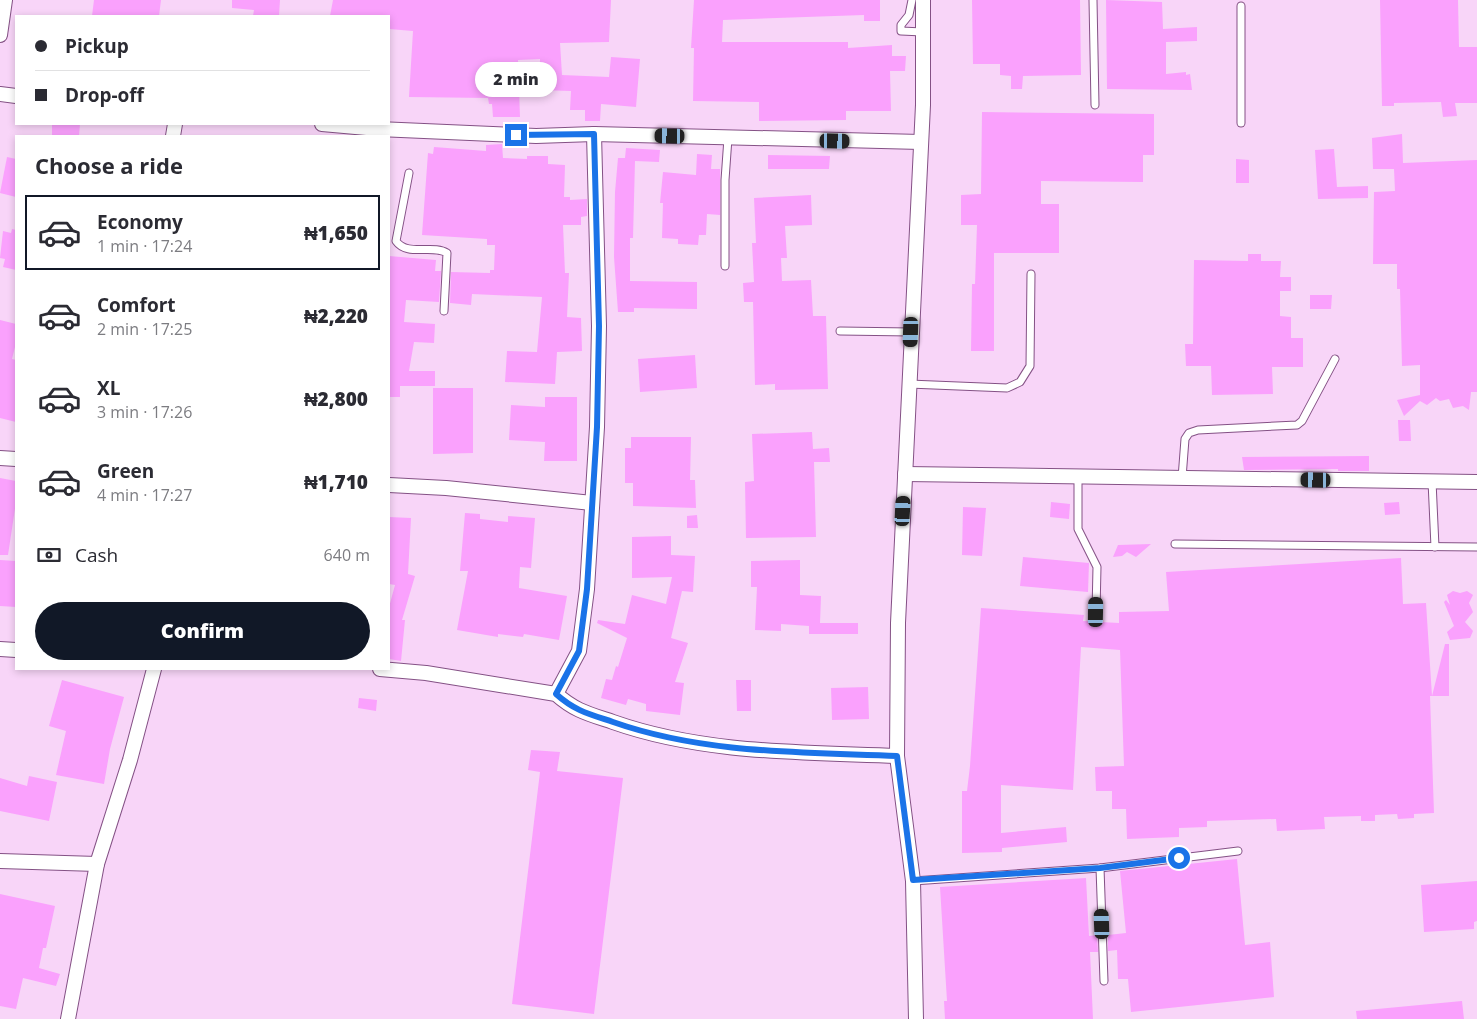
<!DOCTYPE html>
<meta charset="utf-8">
<style>
body{margin:0;font-family:"Open Sans",sans-serif;background:#f7f7f7;color:#2b2b33;height:100vh;display:flex;flex-direction:column;font-size:19px;white-space:nowrap}
*{box-sizing:border-box;margin:0}
p{font-size:16px;color:#7c7c81}
.icon{flex:none;width:28px;height:28px;fill:none;stroke:currentColor;stroke-width:2;stroke-linecap:round;stroke-linejoin:round}
.map{position:relative;flex:1;overflow:hidden}
.drawer{position:absolute;left:15px;top:135px;width:375px;height:535px;display:flex;flex-direction:column;background:#fff;border-radius:0px;box-shadow:0 2px 8px #0003}
.drawer>*{flex:none}
.banner{position:absolute;left:15px;top:15px;width:375px;height:110px;border-radius:0px;box-shadow:0 2px 8px #0003;display:grid;align-content:center;height:110px;padding:0 20px;background:#fff}
.end{position:absolute;width:22px;height:22px;margin:-11px;border:6px solid #1a73e8;background:#fff;box-shadow:0 0 0 2px #fff}
.from{border-radius:50%}
.bubble{position:absolute;height:35px;border-radius:18px;background:#fff;box-shadow:0 2px 8px #0003;font-size:16px;font-weight:800;line-height:35px;text-align:center}
.car{position:absolute;width:15px;height:30px;margin:-15px -8px;border-radius:6px;box-shadow:0 0 4px 1px #0007;background:linear-gradient(#222 24%,#8ab4d8 0 40%,#222 0 76%,#8ab4d8 0 86%,#222 0)}
.banner b{display:flex;align-items:center;gap:18px;height:48px;font-size:19px}
.banner b+b{border-top:1px solid #e1e1e2}
.banner i{width:12px;height:12px;background:#2b2b33}
ul{padding:0;list-style:none}
li{display:flex;align-items:center;gap:15px;height:75px;margin:0 10px 8px;padding:0 10px;border:2px solid transparent;border-radius:0px}
li div{flex:1}
li b{display:block;font-size:19px}
li em{font-style:normal;font-weight:800}
li.current{border-color:#111827}
li>.icon{width:45px;height:45px;stroke-width:1.5}
h2{padding:0 20px;font-size:22px;line-height:60px}
.pay{display:flex;align-items:center;gap:12px;height:55px;padding:0 20px;font-size:19px}
.pay p{margin-inline-start:auto}
.cta{display:flex;gap:10px;margin-top:auto;padding:10px 20px}
.cta a{flex:1;height:58px;border-radius:30px;background:#111827;color:#fff;font-size:20px;font-weight:800;line-height:58px;text-align:center}
.map>svg:first-child{display:block}
.building{fill:#faa1fd}
.lines{fill:none;stroke-linecap:round;stroke-linejoin:round}
.service-casing{stroke:#845185;stroke-width:9}
.minor-casing{stroke:#845185;stroke-width:16}
.service{stroke:#fff;stroke-width:7}
.minor{stroke:#fff;stroke-width:14}
.route{stroke:#1a73e8;stroke-width:6}
</style>
<div class="map">
<svg width="1477" height="1019" viewBox="0 0 1477 1019">
<rect width="100%" height="100%" fill="#f8d5f8"/>
<g class="building">
<polygon points="94,0 161,0 159,16 92,16"/>
<polygon points="232,0 280,0 279,16 253,16 254,10 232,8"/>
<polygon points="333,0 611,0 609,42 560,43 562,75 609,77 611,57 640,59 636,107 601,104 600,121 585,121 585,110 570,110 571,91 539,90 540,59 518,60 520,117 493,117 492,104 489,104 488,98 409,97 413,31 389,29 389,16 330,16"/>
<polygon points="694,0 880,0 880,21 864,21 864,15 723,20 722,42 848,42 848,48 892,45 892,56 906,56 905,71 890,71 891,111 846,111 846,120 759,121 759,102 693,101 694,48 691,48"/>
<polygon points="972,0 1080,0 1081,75 1023,76 1022,89 1011,89 1011,76 1000,75 1000,64 973,64"/>
<polygon points="1106,0 1162,2 1163,29 1197,27 1197,41 1166,42 1166,74 1186,72 1186,75 1190,74 1192,90 1107,89"/>
<polygon points="1380,0 1458,0 1459,47 1477,47 1477,103 1455,103 1457,116 1443,117 1441,102 1394,103 1394,106 1382,106"/>
<polygon points="982,112 1154,114 1154,155 1143,155 1143,182 1041,181 1041,204 1059,204 1059,253 994,253 994,351 971,351 972,284 975,284 977,225 961,225 961,195 981,194"/>
<polygon points="52,124 80,124 79,136 52,136"/>
<polygon points="1402,134 1403,163 1477,160 1477,392 1471,392 1469,410 1463,406 1453,408 1449,399 1440,401 1436,398 1427,405 1420,401 1404,416 1397,400 1420,395 1420,365 1402,366 1400,289 1397,289 1397,264 1373,264 1374,192 1395,191 1394,169 1373,169 1372,138"/>
<polygon points="502,144 503,158 527,159 527,156 548,156 548,164 565,165 564,197 570,197 570,200 587,199 587,216 581,217 581,225 563,225 565,273 569,273 567,317 581,318 582,351 557,352 555,384 505,382 507,351 537,352 542,297 472,294 471,305 450,303 451,272 490,273 490,270 494,270 495,245 487,245 487,239 422,235 428,153 433,154 434,147 486,151 486,145"/>
<polygon points="626,148 660,150 659,162 635,161 633,238 630,238 630,281 697,282 697,309 634,308 634,312 618,312 614,257 615,192 618,158 625,158"/>
<polygon points="1334,149 1337,187 1368,186 1368,198 1318,199 1315,150"/>
<polygon points="697,154 712,155 711,169 720,169 720,215 707,214 706,235 699,235 698,245 678,244 678,239 662,238 663,203 660,203 663,172 696,175"/>
<polygon points="768,155 830,156 829,169 768,169"/>
<polygon points="7,157 16,159 16,197 0,193"/>
<polygon points="1236,159 1249,160 1249,183 1236,183"/>
<polygon points="811,195 812,225 785,226 787,258 781,258 782,281 811,280 813,316 826,316 828,389 775,390 775,384 755,385 753,302 744,302 743,283 754,282 752,243 756,243 754,198"/>
<polygon points="12,229 16,230 16,270 3,267 5,259 0,258 3,231 11,233"/>
<polygon points="1248,254 1261,254 1261,261 1281,261 1280,277 1291,277 1291,291 1280,291 1280,316 1291,317 1291,338 1303,338 1303,367 1272,367 1273,394 1212,395 1211,366 1186,366 1185,344 1193,344 1194,260 1248,261"/>
<polygon points="389,256 436,260 435,271 441,271 439,302 406,300 404,322 435,324 434,343 414,342 409,371 435,371 435,386 400,386 400,397 389,397"/>
<polygon points="1310,295 1332,295 1331,309 1310,309"/>
<polygon points="0,320 16,324 16,343 12,359 16,360 16,422 0,418"/>
<polygon points="695,355 697,388 640,392 638,359"/>
<polygon points="433,388 473,388 473,453 433,454"/>
<polygon points="545,397 577,397 577,461 544,461 545,442 509,440 511,405 545,407"/>
<polygon points="1398,420 1410,420 1411,441 1399,441"/>
<polygon points="812,432 813,449 829,448 830,462 814,462 816,537 746,538 745,482 754,481 752,434"/>
<polygon points="631,437 691,437 690,480 695,480 696,508 633,506 633,483 625,483 625,448 631,448"/>
<polygon points="1369,456 1369,471 1338,471 1338,469 1244,470 1242,457"/>
<polygon points="0,478 16,481 16,502 8,555 0,555"/>
<polygon points="1051,502 1070,504 1069,519 1050,517"/>
<polygon points="1399,502 1400,514 1385,515 1384,503"/>
<polygon points="963,507 986,508 982,556 962,555"/>
<polygon points="465,513 480,514 480,519 508,522 508,516 535,518 531,568 520,567 519,588 567,596 559,640 524,634 523,637 498,634 498,637 457,630 468,571 460,571"/>
<polygon points="697,515 698,528 687,528 687,516"/>
<polygon points="389,517 411,518 408,574 415,576 402,620 405,620 401,661 389,659 389,607 395,585 389,584"/>
<polygon points="671,536 671,555 695,556 693,592 682,591 671,638 688,643 675,682 684,683 680,715 646,711 646,704 628,699 626,705 601,698 606,679 612,680 616,666 618,667 627,638 597,623 598,620 625,624 632,595 666,604 672,577 632,578 632,537"/>
<polygon points="1151,544 1136,557 1127,552 1122,556 1113,557 1118,545"/>
<polygon points="1023,557 1089,563 1088,592 1020,586"/>
<polygon points="1401,558 1403,604 1426,603 1432,696 1445,644 1449,644 1449,696 1430,696 1434,813 1414,814 1414,818 1398,819 1397,814 1375,815 1375,821 1361,821 1361,816 1324,817 1325,829 1277,831 1276,819 1207,821 1207,827 1179,828 1179,837 1127,839 1126,809 1112,809 1112,791 1096,791 1095,767 1124,766 1120,650 1081,647 1073,790 1001,785 1001,833 1066,827 1067,842 1002,848 1002,852 962,853 962,791 967,791 970,766 981,608 1084,615 1083,621 1119,623 1119,612 1169,611 1166,572"/>
<polygon points="0,560 16,561 16,607 0,606"/>
<polygon points="800,560 800,595 821,596 820,623 858,623 858,634 809,634 809,626 781,624 781,631 755,630 757,587 751,587 751,561"/>
<polygon points="1453,591 1460,593 1467,591 1473,595 1469,603 1473,612 1465,622 1473,631 1470,638 1450,640 1447,632 1454,626 1444,602 1446,600 1450,605 1447,595"/>
<polygon points="62,680 124,697 110,749 104,784 56,775 66,731 49,726"/>
<polygon points="736,680 751,680 751,711 737,711"/>
<polygon points="868,687 869,719 832,720 831,688"/>
<polygon points="359,698 377,700 376,711 358,708"/>
<polygon points="531,750 560,752 557,771 623,778 594,1014 512,1004 540,772 528,770"/>
<polygon points="29,776 57,782 49,821 0,811 0,778 27,786"/>
<polygon points="1237,859 1245,945 1270,942 1274,997 1131,1012 1128,979 1118,979 1117,950 1108,951 1108,935 1126,933 1120,871"/>
<polygon points="1086,878 1089,936 1097,935 1098,952 1090,952 1093,1019 945,1019 944,1001 947,1001 940,887"/>
<polygon points="1477,881 1477,921 1474,922 1474,929 1424,932 1421,885"/>
<polygon points="0,894 55,906 46,948 43,948 39,968 60,974 56,986 23,978 16,1009 0,1006"/>
<polygon points="1462,1001 1464,1019 1357,1019 1356,1011"/>
</g>
<g class="lines">
<defs>
<g id="service">
<polyline points="912,0 909,15 901,25 901,31 923,32"/>
<polyline points="1093,0 1095,105"/>
<polyline points="1241,123 1241,6"/>
<path d="M409,173L396,241C407,257 433,244 447,253L444,311"/>
<polyline points="725,266 725,180 728,138"/>
<polyline points="840,331 911,332"/>
<polyline points="909,384 1007,388 1020,382 1030,366 1031,274"/>
<polyline points="1078,477 1078,529 1097,567 1096,612"/>
<polyline points="1182,478 1185,439 1189,433 1198,430 1297,425 1302,421 1335,359"/>
<polyline points="1432,481 1435,547"/>
<polyline points="1175,544 1477,547"/>
<polyline points="1100,868 1104,981"/>
<polyline points="913,881 1100,868 1238,851"/>
</g>
<g id="minor">
<polyline points="0,35 5,0"/>
<polyline points="0,94 16,96"/>
<polyline points="322,124 378,129 536,136 594,134 921,142"/>
<polyline points="173,136 175,124"/>
<polyline points="0,458 16,459"/>
<polyline points="905,474 1477,482"/>
<polyline points="389,485 446,488 592,503"/>
<polyline points="0,649 16,650"/>
<path d="M380,669L426,673L556,694C575,711 589,714 613,722C704,754 802,752 897,756"/>
<polyline points="556,694 579,651 587,589 597,427 599,326 594,134"/>
<polyline points="0,861 97,864"/>
<polyline points="68,1019 97,864 130,760 154,669"/>
<polyline points="916,1019 913,881 897,756 898,623 923,105 923,0"/>
</g>
</defs>
<use href="#service" class="service-casing"/>
<use href="#minor" class="minor-casing"/>
<use href="#service" class="service"/>
<use href="#minor" class="minor"/>
</g>
<g class="lines">
<path class="route" d="M516,135L594,134L599,326L597,427L587,589L579,651L556,694C575,711 589,714 613,722C704,754 802,752 897,756L913,880L1100,868L1179,858"/>
</g>
</svg>
<i class="end from" style="left:1179px;top:858px"></i>
<i class="end" style="left:516px;top:135px"></i>
<div class="bubble" style="left:475px;top:62px;width:82px">2 min</div>
<i class="car" style="left:670px;top:136px;rotate:271deg"></i>
<i class="car" style="left:835px;top:141px;rotate:91deg"></i>
<i class="car" style="left:911px;top:332px;rotate:182deg"></i>
<i class="car" style="left:1316px;top:480px;rotate:271deg"></i>
<i class="car" style="left:903px;top:511px;rotate:3deg"></i>
<i class="car" style="left:1096px;top:612px;rotate:1deg"></i>
<i class="car" style="left:1102px;top:924px;rotate:358deg"></i>
<div class="banner">
<b><i class="from"></i>Pickup</b>
<b><i></i>Drop-off</b>
</div>
<section class="drawer">
<h2>Choose a ride</h2>
<ul>
<li class="current"><svg class="icon" aria-label="car" viewBox="0 0 24 24"><path d="M5 17H2v-5l4-1 3-4h7l3 4 3 1v5h-3M9 17h6M6 11h13"/><circle cx="7" cy="17" r="2"/><circle cx="17" cy="17" r="2"/></svg><div><b>Economy</b><p>1 min · 17:24</p></div><em>₦1,650</em></li>
<li><svg class="icon" aria-label="car" viewBox="0 0 24 24"><path d="M5 17H2v-5l4-1 3-4h7l3 4 3 1v5h-3M9 17h6M6 11h13"/><circle cx="7" cy="17" r="2"/><circle cx="17" cy="17" r="2"/></svg><div><b>Comfort</b><p>2 min · 17:25</p></div><em>₦2,220</em></li>
<li><svg class="icon" aria-label="car" viewBox="0 0 24 24"><path d="M5 17H2v-5l4-1 3-4h7l3 4 3 1v5h-3M9 17h6M6 11h13"/><circle cx="7" cy="17" r="2"/><circle cx="17" cy="17" r="2"/></svg><div><b>XL</b><p>3 min · 17:26</p></div><em>₦2,800</em></li>
<li><svg class="icon" aria-label="car" viewBox="0 0 24 24"><path d="M5 17H2v-5l4-1 3-4h7l3 4 3 1v5h-3M9 17h6M6 11h13"/><circle cx="7" cy="17" r="2"/><circle cx="17" cy="17" r="2"/></svg><div><b>Green</b><p>4 min · 17:27</p></div><em>₦1,710</em></li>
</ul>
<div class="pay"><svg class="icon" aria-label="cash" viewBox="0 0 24 24"><path d="M3 7h18v10H3z"/><circle cx="12" cy="12" r="2"/></svg>Cash<p>640 m</p></div>
<div class="cta"><a>Confirm</a></div>
</section>
</div>
